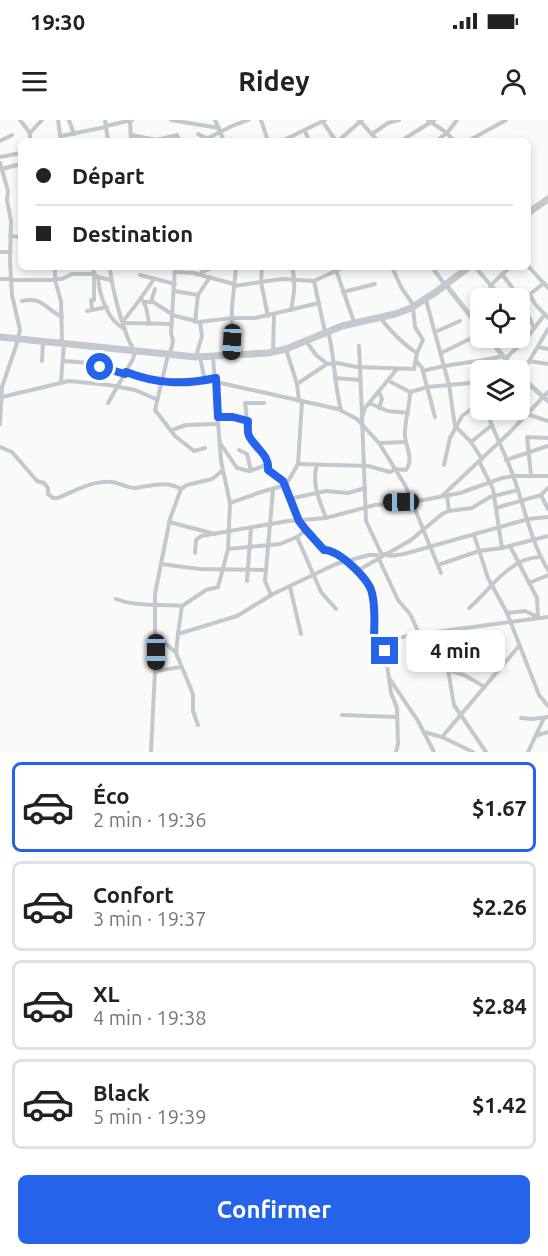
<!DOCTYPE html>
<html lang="fr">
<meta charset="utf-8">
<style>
body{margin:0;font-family:Ubuntu,sans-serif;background:#f2f2f2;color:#222;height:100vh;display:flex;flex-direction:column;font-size:22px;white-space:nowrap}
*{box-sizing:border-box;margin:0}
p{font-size:20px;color:#767676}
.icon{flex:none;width:33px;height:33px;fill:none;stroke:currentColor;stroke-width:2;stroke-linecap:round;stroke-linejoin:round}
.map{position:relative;height:632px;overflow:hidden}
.panel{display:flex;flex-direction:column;background:#fff;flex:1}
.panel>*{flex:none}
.hud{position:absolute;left:18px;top:18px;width:513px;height:132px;border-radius:9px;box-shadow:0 3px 9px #0003;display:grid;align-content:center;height:132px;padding:0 18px;background:#fff}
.controls{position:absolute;left:470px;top:168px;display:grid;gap:12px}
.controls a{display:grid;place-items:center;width:60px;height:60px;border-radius:9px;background:#fff;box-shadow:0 3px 9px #0003;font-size:30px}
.end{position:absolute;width:27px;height:27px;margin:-14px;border:8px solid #2563eb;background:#fff;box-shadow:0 0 0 3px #fff}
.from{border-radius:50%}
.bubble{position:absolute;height:42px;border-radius:9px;background:#fff;box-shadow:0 3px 9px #0003;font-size:20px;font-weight:700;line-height:42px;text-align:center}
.car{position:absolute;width:18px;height:36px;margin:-18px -9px;border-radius:8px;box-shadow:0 0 4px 2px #0007;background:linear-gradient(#222 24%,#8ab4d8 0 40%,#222 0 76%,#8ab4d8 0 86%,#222 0)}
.hud b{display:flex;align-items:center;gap:21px;height:57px;font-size:22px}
.hud b+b{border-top:2px solid #e0e0e0}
.hud i{width:15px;height:15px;background:#222}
ul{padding:10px 0 0;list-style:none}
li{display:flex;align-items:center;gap:18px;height:90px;margin:0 12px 9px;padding:0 6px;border:3px solid #e0e0e0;border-radius:9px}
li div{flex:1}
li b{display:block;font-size:22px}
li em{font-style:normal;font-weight:700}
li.on{border-color:#2563eb}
li>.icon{width:54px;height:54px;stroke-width:1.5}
.button{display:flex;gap:12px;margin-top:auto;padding:12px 18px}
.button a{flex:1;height:69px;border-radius:9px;background:#2563eb;color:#fff;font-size:24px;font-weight:700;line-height:69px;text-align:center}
.status{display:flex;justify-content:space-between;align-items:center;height:42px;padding:0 30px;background:#fff;direction:ltr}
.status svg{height:16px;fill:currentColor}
header{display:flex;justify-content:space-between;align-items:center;height:78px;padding:0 18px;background:#fff;font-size:27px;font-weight:700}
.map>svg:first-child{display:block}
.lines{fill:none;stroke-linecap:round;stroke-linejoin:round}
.minor{stroke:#c3c8cc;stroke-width:4}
.major{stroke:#c3c9ce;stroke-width:5}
.highway{stroke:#c3c9ce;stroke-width:7}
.route{stroke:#2563eb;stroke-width:8}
</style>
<div class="status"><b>19:30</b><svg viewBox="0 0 49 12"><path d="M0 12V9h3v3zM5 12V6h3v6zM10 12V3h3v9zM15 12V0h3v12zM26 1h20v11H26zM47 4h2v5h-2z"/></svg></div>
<header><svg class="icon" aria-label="menu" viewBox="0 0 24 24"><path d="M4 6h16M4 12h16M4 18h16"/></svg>Ridey<svg class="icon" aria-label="person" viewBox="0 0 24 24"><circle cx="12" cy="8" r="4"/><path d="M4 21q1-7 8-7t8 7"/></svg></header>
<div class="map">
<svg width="548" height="632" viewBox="0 0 548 632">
<rect width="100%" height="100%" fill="#fafaf8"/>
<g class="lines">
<g class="minor">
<polyline points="20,0 30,13 30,21"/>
<polyline points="58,0 61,21"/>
<polyline points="69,0 74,14"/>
<polyline points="105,0 108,21"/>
<polyline points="130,0 131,21"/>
<polyline points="171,0 219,8"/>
<polyline points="215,0 224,21"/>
<polyline points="261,0 268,21"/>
<polyline points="359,0 378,21"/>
<polyline points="428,0 447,13 454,21"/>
<polyline points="323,2 336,21"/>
<polyline points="106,6 132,0"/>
<polyline points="305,11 309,21"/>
<polyline points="30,13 42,0"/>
<polyline points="198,14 206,18"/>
<polyline points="372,14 388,3 399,0"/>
<polyline points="131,15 157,20 177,15 180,21"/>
<polyline points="61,16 106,7"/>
<polyline points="0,21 12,15"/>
<polyline points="202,21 232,6 248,0"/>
<polyline points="282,21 325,0"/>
<polyline points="338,21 362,0"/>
<polyline points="401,21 434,0"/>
<polyline points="436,21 447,13 457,0"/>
<polyline points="468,21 506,0"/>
<polyline points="0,37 21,33"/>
<polyline points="0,43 8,71 7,80 11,101 10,141 12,175 20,210 16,226 2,267 0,304"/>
<polyline points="2,49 21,44"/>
<polyline points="10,116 21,117"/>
<polyline points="0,132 10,132"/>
<polyline points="528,146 548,168"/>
<polyline points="55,147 55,160 61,181 62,222"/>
<polyline points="93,147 94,154"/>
<polyline points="262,147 261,162 268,196"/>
<polyline points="335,147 354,202"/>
<polyline points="392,147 401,167 414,186"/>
<polyline points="432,147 445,165"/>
<polyline points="475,147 502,178"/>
<polyline points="175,152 193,153 234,164"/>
<polyline points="502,154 522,181 534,208"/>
<polyline points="140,155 175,164"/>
<polyline points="201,155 202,152 214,147"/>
<polyline points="98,157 110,160"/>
<polyline points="0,159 11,159"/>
<path d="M55,159H62L72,154H94L98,157C99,174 108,202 125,209"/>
<polyline points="12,160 55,160"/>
<polyline points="314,161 325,212"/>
<polyline points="234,166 282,159 314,161 344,147"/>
<polyline points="490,166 510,147"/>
<polyline points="174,171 198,175 210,157"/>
<polyline points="343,172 375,164"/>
<polyline points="530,175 535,184 548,198"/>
<polyline points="426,180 449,265 455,306 471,322 482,339"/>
<path d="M22,181C41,176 46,189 62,197"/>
<polyline points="143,181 146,187 149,203"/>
<polyline points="144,182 153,182 172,194"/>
<polyline points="151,182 155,169"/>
<polyline points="519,183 544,163"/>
<polyline points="92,189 91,180 94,180 94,154"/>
<path d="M291,190C294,175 296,162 292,147"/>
<polyline points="87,191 107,187"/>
<polyline points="172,195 199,202 232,198 255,198 319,183"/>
<path d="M381,197C384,206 408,228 417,233"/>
<path d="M123,201C134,188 144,174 154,159"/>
<polyline points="195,202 198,175"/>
<polyline points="124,203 172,204"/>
<path d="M328,211C335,237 334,264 341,290"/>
<polyline points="435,212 460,201"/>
<polyline points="306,221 316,235 326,243"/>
<polyline points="359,226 362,294"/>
<polyline points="538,227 548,229"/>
<polyline points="286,229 297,264 299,281"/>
<polyline points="273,232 274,195"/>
<polyline points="441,233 480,214"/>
<polyline points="170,234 173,221 171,213 175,147"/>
<polyline points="168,235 155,290 175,316 194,331 205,328"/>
<polyline points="231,235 232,188 236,147"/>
<polyline points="196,236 202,216 200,202"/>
<polyline points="200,237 205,261"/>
<polyline points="505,239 527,218 545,194"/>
<polyline points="488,240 494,250"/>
<polyline points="42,241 43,221"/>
<polyline points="63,241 90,243 125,254"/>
<polyline points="529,241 548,244"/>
<polyline points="417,242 422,248 435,297"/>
<path d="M423,251C449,243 476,243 503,236"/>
<polyline points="126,252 161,261"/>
<polyline points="519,253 524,250 548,209"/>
<polyline points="335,258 360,260"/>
<polyline points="61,261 64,224"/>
<polyline points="389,261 410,272 428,267 480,262"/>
<polyline points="161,262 186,263 216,258"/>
<polyline points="216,262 338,289 357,299 379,323 405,365 441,453"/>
<polyline points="476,263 480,274"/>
<polyline points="297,264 327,244 337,243 357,247 414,249 417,233 423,220 415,207 413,188"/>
<polyline points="379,272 382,279 379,288"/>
<polyline points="2,277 69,261 109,265 135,270 156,279"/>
<path d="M108,283L133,239L135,231C125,220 111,165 110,147"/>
<path d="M264,283H245C247,291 246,310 249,316C256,327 269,334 268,349"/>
<polyline points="369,283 388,291 408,293"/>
<path d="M486,290C494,313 506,335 514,358C525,389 531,422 548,450"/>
<polyline points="515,290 548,301"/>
<polyline points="218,297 233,297 248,301"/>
<polyline points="172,310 186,305 218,304"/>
<polyline points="471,322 492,305"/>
<polyline points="220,323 237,348 249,351 264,346 283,361 295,393 306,410 323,429 332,430 347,441 371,470 375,498 374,522"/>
<polyline points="379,323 406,322"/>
<path d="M0,327L12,332L37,361L44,363L48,368V374L53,378H58C74,371 94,360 112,362C120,363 127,368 135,368C151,366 166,360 181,369"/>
<polyline points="239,330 247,334 251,351"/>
<polyline points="506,340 548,326"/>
<polyline points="479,341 493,369 502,428"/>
<path d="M298,344L368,346L390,352L395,349L406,350C414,339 406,328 405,316C404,302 410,287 410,272"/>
<path d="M317,345C311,363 320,382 326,398"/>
<polyline points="444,345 450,318 462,296 480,283"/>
<polyline points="531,355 527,317 548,318"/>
<polyline points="541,375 548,389"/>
<polyline points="442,376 509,313 548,272"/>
<polyline points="447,376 449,391"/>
<polyline points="289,379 326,371 348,373 365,368"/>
<polyline points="230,383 261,372 286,365 298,344 302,282"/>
<polyline points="496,388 541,375 548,368"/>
<polyline points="169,402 215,414"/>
<polyline points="306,410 297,417 321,472 336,489"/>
<polyline points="474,415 488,458 507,493 539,575 548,586"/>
<polyline points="510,426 537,478 538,497"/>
<polyline points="228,429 280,424 297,417"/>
<polyline points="195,433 196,420 201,416 288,401 326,398 375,385 413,382 460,373 502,358 513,356 548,356"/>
<polyline points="385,434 390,436 404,434 528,399 548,397"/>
<polyline points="382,435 366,401 362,297 365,288 397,249"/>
<polyline points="161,444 200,449 266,450"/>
<polyline points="438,445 479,431 502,428 548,416"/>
<polyline points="357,451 411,420 442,394 449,391 472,388 490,377 518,370"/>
<polyline points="247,461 251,408"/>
<polyline points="529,463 548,455"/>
<polyline points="290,467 301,514"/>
<polyline points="271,475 265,461 273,370"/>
<path d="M116,479C137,487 160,484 182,486L206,470L218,467L228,429L230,383L221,341L213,237"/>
<path d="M469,488C491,469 509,438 540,437"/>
<polyline points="507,493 525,491 538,497"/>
<polyline points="178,513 182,486"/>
<polyline points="156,515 175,532"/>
<polyline points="374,522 420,514 548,497"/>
<polyline points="375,522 385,531 391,573 397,588 398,624 396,632"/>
<polyline points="448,550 464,555 485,567"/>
<polyline points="155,551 181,547"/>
<polyline points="389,558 418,601 434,632"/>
<polyline points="342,595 397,597"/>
<polyline points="521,598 533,599 548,597"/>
<polyline points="198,605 193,591 193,574 176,533 178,514 237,496 273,474 336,444 369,435 377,435 398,480 410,494 418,511 448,550 454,585 486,632"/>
<polyline points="424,612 442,617 519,526"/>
<polyline points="538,615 548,612"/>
<polyline points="442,617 473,632"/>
<polyline points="151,632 155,551 155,474 170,399 181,369 187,365 212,359 222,351"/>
<polyline points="528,632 544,598"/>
</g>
<g class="major">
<polyline points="446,165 480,208"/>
<polyline points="488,218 515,250"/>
<polyline points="519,255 548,281"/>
</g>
<g class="highway">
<polyline points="528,93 548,79"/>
<polyline points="0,217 196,237 268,233 286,229 342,206 395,194 411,188 436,172 469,147"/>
</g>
</g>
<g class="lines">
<path class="route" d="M100,247L125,254L126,252C157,264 184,265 216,258L218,297H233L248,301C248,306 247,312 249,316C255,328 270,335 268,350L283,361L299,401L306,410L324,430C339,430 369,459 372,473C376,489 374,506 374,522L385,531"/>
</g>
</svg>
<div class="controls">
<a><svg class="icon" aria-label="locate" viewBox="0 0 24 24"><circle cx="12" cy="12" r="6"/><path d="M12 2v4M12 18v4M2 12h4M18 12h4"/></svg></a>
<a><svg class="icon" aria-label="layers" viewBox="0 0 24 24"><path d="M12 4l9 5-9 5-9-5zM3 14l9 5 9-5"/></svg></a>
</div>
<i class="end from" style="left:100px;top:247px"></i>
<i class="end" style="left:385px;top:531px"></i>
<div class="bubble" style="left:406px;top:510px;width:99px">4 min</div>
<i class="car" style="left:232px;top:222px;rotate:183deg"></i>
<i class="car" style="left:401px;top:382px;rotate:269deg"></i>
<i class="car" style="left:156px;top:532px;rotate:180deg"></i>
<div class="hud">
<b><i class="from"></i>Départ</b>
<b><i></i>Destination</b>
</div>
</div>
<section class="panel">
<ul>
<li class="on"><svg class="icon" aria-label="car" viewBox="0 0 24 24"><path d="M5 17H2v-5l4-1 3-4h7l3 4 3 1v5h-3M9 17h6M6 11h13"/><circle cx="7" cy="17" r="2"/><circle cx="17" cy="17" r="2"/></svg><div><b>Éco</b><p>2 min · 19:36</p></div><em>$1.67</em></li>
<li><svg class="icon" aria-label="car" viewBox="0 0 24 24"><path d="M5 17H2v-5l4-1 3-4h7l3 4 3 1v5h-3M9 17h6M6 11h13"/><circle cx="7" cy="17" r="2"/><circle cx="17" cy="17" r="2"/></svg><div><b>Confort</b><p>3 min · 19:37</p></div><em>$2.26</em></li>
<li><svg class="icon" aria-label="car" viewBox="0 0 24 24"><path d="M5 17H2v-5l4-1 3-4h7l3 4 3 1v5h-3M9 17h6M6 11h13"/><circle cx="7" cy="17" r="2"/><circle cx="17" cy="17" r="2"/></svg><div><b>XL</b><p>4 min · 19:38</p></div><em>$2.84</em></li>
<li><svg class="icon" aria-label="car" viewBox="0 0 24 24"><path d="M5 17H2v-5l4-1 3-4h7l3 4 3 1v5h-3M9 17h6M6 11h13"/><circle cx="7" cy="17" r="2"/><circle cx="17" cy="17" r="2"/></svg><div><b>Black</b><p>5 min · 19:39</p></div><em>$1.42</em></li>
</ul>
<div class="button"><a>Confirmer</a></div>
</section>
